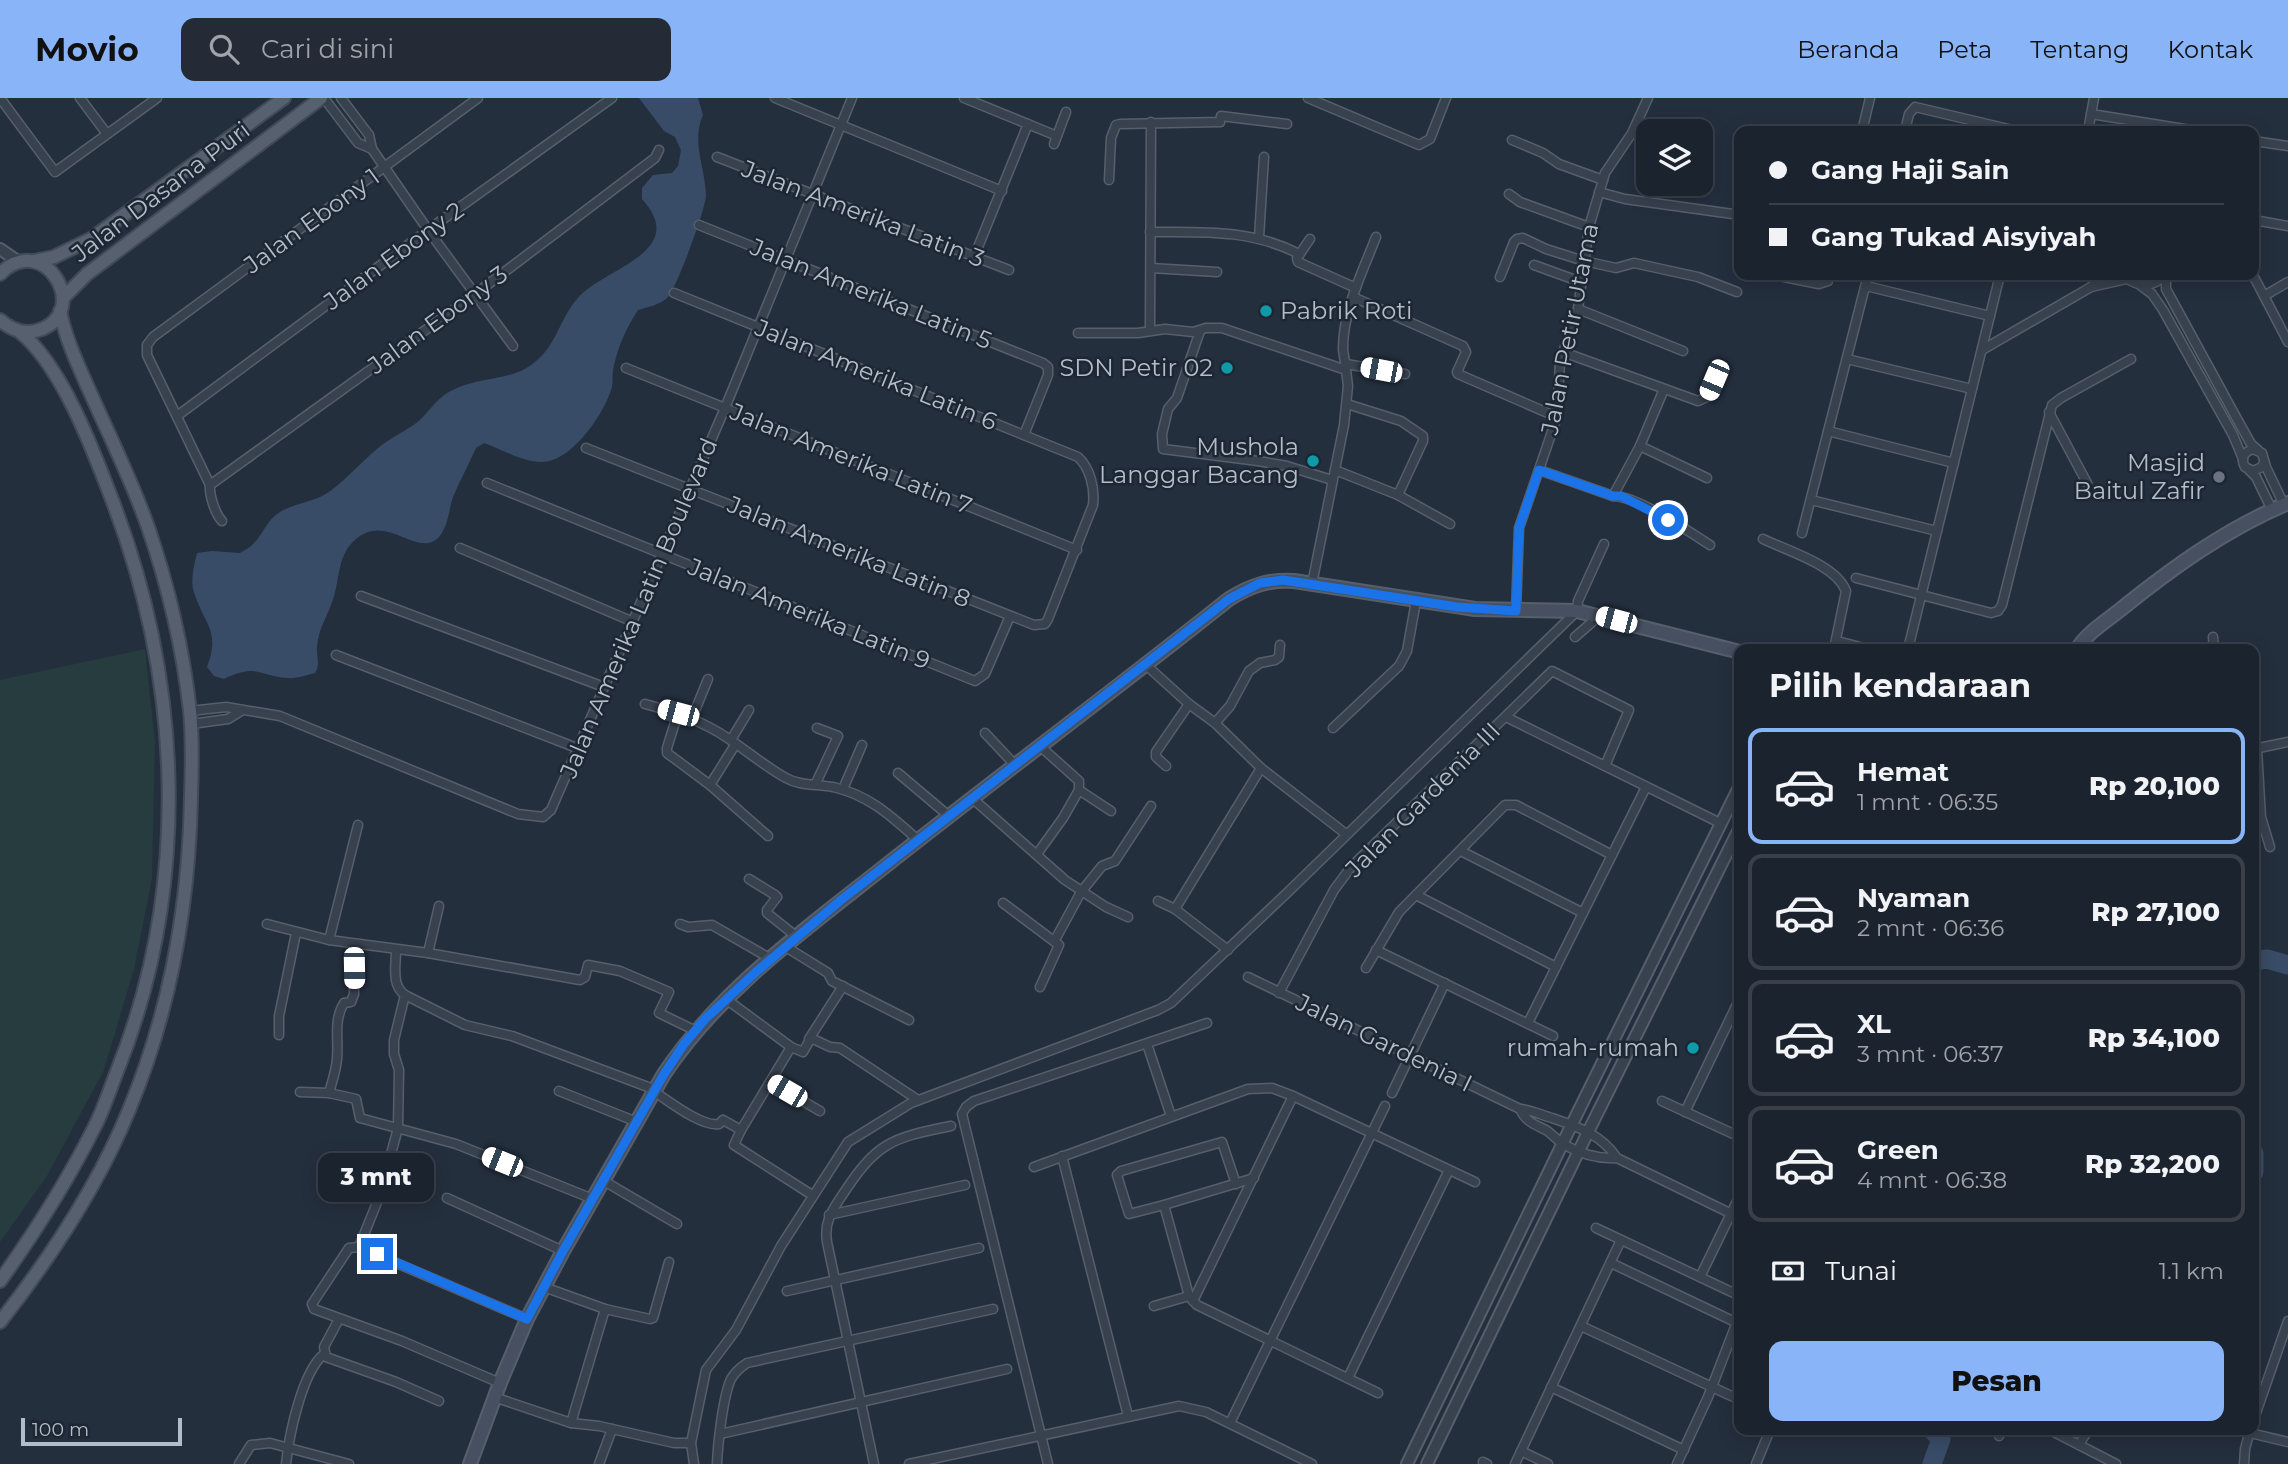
<!DOCTYPE html>
<html lang="id">
<meta charset="utf-8">
<style>
body{margin:0;font-family:Montserrat,sans-serif;background:#242b36;color:#f1f3f6;height:100vh;display:flex;flex-direction:column;font-size:26px;white-space:nowrap}
*{box-sizing:border-box;margin:0}
p{font-size:23px;color:#a0a4aa}
.icon{flex:none;width:38px;height:38px;fill:none;stroke:currentColor;stroke-width:2;stroke-linecap:round;stroke-linejoin:round}
.map{position:relative;flex:1;overflow:hidden}
.side{position:absolute;left:1734px;top:546px;width:525px;height:791px;display:flex;flex-direction:column;background:#1b232e;border-radius:14px;box-shadow:0 4px 18px #0003,0 0 0 2px #39404a}
.side>*{flex:none}
.top-card{position:absolute;left:1734px;top:28px;width:525px;height:154px;border-radius:14px;box-shadow:0 4px 18px #0003,0 0 0 2px #39404a;display:grid;align-content:center;height:154px;padding:0 35px;background:#1b232e}
.controls{position:absolute;left:1636px;top:21px;display:grid;gap:14px}
.controls a{display:grid;place-items:center;width:77px;height:77px;border-radius:14px;background:#1b232e;box-shadow:0 4px 18px #0003,0 0 0 2px #39404a;font-size:35px}
.scale{position:absolute;left:21px;bottom:18px;width:161px;box-sizing:border-box;padding-left:7px;border:4px solid #b4bcc9;border-top:0;font-size:19px;line-height:24px;white-space:nowrap;color:#b4bcc9;-webkit-text-stroke:5px #1d2633;paint-order:stroke}
.end{position:absolute;width:32px;height:32px;margin:-16px;border:9px solid #1a73e8;background:#fff;box-shadow:0 0 0 4px #fff}
.from{border-radius:50%}
.bubble{position:absolute;height:49px;border-radius:14px;background:#1b232e;box-shadow:0 4px 18px #0003,0 0 0 2px #39404a;font-size:23px;font-weight:800;line-height:49px;text-align:center}
.car{position:absolute;width:21px;height:42px;margin:-21px -10px;border-radius:9px;box-shadow:0 0 5px 2px #0007;background:linear-gradient(#fff 24%,#345 0 40%,#fff 0 76%,#345 0 86%,#fff 0)}
.top-card b{display:flex;align-items:center;gap:24px;height:66px;font-size:26px}
.top-card b+b{border-top:2px solid #39404a}
.top-card i{width:18px;height:18px;background:#f1f3f6}
ul{padding:0;list-style:none}
li{display:flex;align-items:center;gap:21px;height:116px;margin:0 14px 10px;padding:0 21px;border:4px solid #39404a;border-radius:14px}
li div{flex:1}
li b{display:block;font-size:26px}
li em{font-style:normal;font-weight:800}
li.selected{border-color:#8ab4f8}
li>.icon{width:63px;height:63px;stroke-width:1.5}
h2{padding:0 35px;font-size:32px;line-height:84px}
.pay{display:flex;align-items:center;gap:18px;height:77px;padding:0 35px;font-size:26px}
.pay p{margin-inline-start:auto}
.primary-button{display:flex;gap:14px;margin-top:auto;padding:14px 35px}
.primary-button a{flex:1;height:80px;border-radius:14px;background:#8ab4f8;color:#111;font-size:28px;font-weight:800;line-height:80px;text-align:center}
header{display:flex;align-items:center;gap:42px;box-sizing:border-box;height:98px;padding:0 35px;background:#8ab4f8;color:#111}
header strong{font-size:33px}
nav{display:flex;gap:38px;margin-inline-start:auto;font-size:24px}
.search{width:490px;height:63px;background:#242b36;display:flex;align-items:center;gap:18px;box-sizing:border-box;padding:0 24px;border-radius:14px;color:#a0a4aa;font-size:26px}
.map>svg:first-child{display:block}
.green{fill:#263c3f}
.water{fill:#394c67}
.lines{fill:none;stroke-linecap:round;stroke-linejoin:round}
.river{stroke:#394c67;stroke-width:19}
.minor-casing{stroke:#565f6c;stroke-width:11}
.tertiary-casing{stroke:#565f6c;stroke-width:14}
.secondary-casing{stroke:#565f6c;stroke-width:16}
.primary-casing{stroke:#414a57;stroke-width:16}
.minor{stroke:#38414e;stroke-width:8}
.tertiary{stroke:#38414e;stroke-width:10}
.secondary{stroke:#465061;stroke-width:12}
.primary{stroke:#56606e;stroke-width:12}
.route{stroke:#1a73e8;stroke-width:9}
.culture-dot{fill:#0f9aa8;stroke:#1d2633;stroke-width:2.5}
.worship-dot{fill:#6b7280;stroke:#1d2633;stroke-width:2.5}
.labels{text-anchor:middle;stroke-width:5;stroke-linejoin:round;paint-order:stroke}
.street-label{font-size:24px;fill:#b4bcc9;stroke:#1d2633}
.poi-label{font-size:24px;fill:#b4bcc9;stroke:#1d2633;text-anchor:end}
</style>
<header>
<strong>Movio</strong>
<div class="search"><svg class="icon" aria-label="search" viewBox="0 0 24 24"><circle cx="10" cy="10" r="6"/><path d="M15 15l6 6"/></svg>Cari di sini</div>
<nav><a>Beranda</a><a>Peta</a><a>Tentang</a><a>Kontak</a></nav>
</header>
<div class="map">
<svg width="2288" height="1366" viewBox="0 0 2288 1366">
<rect width="100%" height="100%" fill="#242f3e"/>
<polygon class="green" points="145,551 155,644 152,780 134,871 104,972 47,1078 0,1144 0,582"/>
<path class="water" d="M639,0H698L703,17C691,43 705,69 706,97C706,110 677,189 668,199C661,207 647,209 638,212C626,230 617,251 613,272C612,278 613,284 612,289C605,315 571,365 541,364C523,364 501,351 484,345L476,350C469,366 460,382 453,399C449,411 448,429 439,439C416,463 384,408 350,447C338,462 339,482 334,498C329,516 318,530 317,549C316,560 321,565 315,575C306,577 296,581 288,580C257,578 258,565 224,581L214,578L207,569C221,532 204,527 194,494C190,482 194,468 197,455L212,453L240,455C244,452 250,450 253,446C263,437 267,421 280,414C295,405 315,404 329,394C347,381 361,364 377,351C390,339 408,333 421,321C428,314 435,304 443,298C470,278 505,284 528,269C556,252 558,223 577,201C602,170 691,155 642,101V90L653,77L672,75L678,68L681,52L675,39L664,33Z"/>
<g class="lines">
<g class="river">
<polyline points="2254,863 2267,861 2288,867"/>
<polyline points="2254,1055 2254,1074"/>
<polyline points="1932,1332 1941,1341 1932,1366"/>
</g>
<defs>
<g id="minor">
<polyline points="0,0 55,74 157,0"/>
<polyline points="80,0 107,36"/>
<polyline points="324,0 358,45 372,51"/>
<polyline points="341,0 369,37 372,51 428,132 513,248"/>
<polyline points="775,0 1002,93"/>
<polyline points="964,0 1057,38"/>
<polyline points="1308,0 1419,47 1430,41 1446,0"/>
<polyline points="2091,16 2197,33"/>
<polyline points="1862,33 1870,0"/>
<polyline points="1905,33 1909,16 1915,9 2017,33"/>
<polyline points="2088,33 2094,0"/>
<polyline points="1512,42 1543,55 1559,66 1603,82"/>
<polyline points="2254,43 2288,48"/>
<polyline points="1054,46 1066,14"/>
<polyline points="717,59 1009,172"/>
<polyline points="1109,82 1111,40 1116,27 1120,26 1220,24 1221,18 1287,26"/>
<polyline points="1599,94 1625,101 1740,117"/>
<polyline points="1509,96 1520,104 1589,129"/>
<polyline points="2254,122 2288,128"/>
<polyline points="699,127 1043,265 1048,269 1048,277 1024,337"/>
<path d="M1150,134C1203,134 1251,131 1299,156"/>
<polyline points="1259,140 1264,59"/>
<polyline points="1310,141 1297,160 1298,164 1356,190"/>
<polyline points="974,159 1028,26"/>
<polyline points="1534,167 1581,184"/>
<polyline points="1151,170 1217,174"/>
<polyline points="2166,177 2166,191 2237,321 2251,346 2258,352"/>
<polyline points="2253,177 2288,244"/>
<polyline points="1779,178 1819,186 1828,183 1829,177"/>
<polyline points="1500,179 1514,144 1517,141 1523,140 1546,151 1584,163 1616,170 1634,165 1698,179 1737,194"/>
<path d="M2125,179C2139,190 2153,189 2166,177"/>
<polyline points="2140,187 2152,196 2163,212 2233,337 2243,361"/>
<polyline points="1866,188 1990,218"/>
<polyline points="2091,189 2105,177"/>
<polyline points="2264,198 2288,184"/>
<polyline points="1353,199 1463,248 1466,254 1457,274 1458,276 1557,319"/>
<polyline points="1578,211 1683,253"/>
<polyline points="1150,232 1151,24"/>
<polyline points="1200,233 1177,300 1168,311 1162,336 1163,351 1258,363 1287,368 1332,382"/>
<polyline points="1078,235 1138,235 1165,231 1193,234 1206,230 1222,230 1346,272 1348,288 1344,327 1312,486"/>
<polyline points="1982,252 2091,189 2127,181"/>
<polyline points="1563,254 1698,303 1707,299 1714,282"/>
<polyline points="1847,261 1972,291"/>
<polyline points="1346,266 1405,276"/>
<polyline points="626,270 1077,452"/>
<path d="M1346,272C1346,264 1343,258 1343,250C1343,212 1363,173 1376,139"/>
<polyline points="1347,306 1401,323 1423,338 1423,343 1398,397"/>
<polyline points="2049,314 2087,385"/>
<polyline points="177,318 428,132 612,0"/>
<polyline points="1828,333 1954,365"/>
<polyline points="1640,348 1707,380"/>
<path d="M586,350L1034,527L1045,526L1048,521L1093,407C1095,390 1090,370 1078,359L674,195"/>
<path d="M2264,364L2262,369L2253,373L2245,369C2240,360 2244,354 2253,351L2262,355L2266,369L2284,407"/>
<polyline points="1335,372 1398,397 1450,426"/>
<path d="M1539,372L1613,398C1637,398 1688,433 1710,447"/>
<polyline points="2249,372 2256,379 2272,412"/>
<polyline points="487,385 975,583 985,576 1010,518"/>
<polyline points="210,387 474,197 655,60 659,52"/>
<polyline points="1613,398 1640,348 1664,291"/>
<polyline points="1811,402 1937,433"/>
<path d="M222,423C215,416 209,396 210,387L147,257V247L153,239L478,0"/>
<polyline points="1802,435 1868,177"/>
<path d="M1763,441C1788,453 1836,467 1846,493L1834,551"/>
<polyline points="460,450 631,523"/>
<polyline points="1856,480 1991,515 1998,513 2002,507 2052,307 2061,300 2131,261"/>
<polyline points="361,498 604,589"/>
<polyline points="1516,513 1519,430 1557,319 1560,263 1578,211 1589,129 1605,75 1632,35 1648,0"/>
<polyline points="1575,539 1599,518"/>
<polyline points="2213,539 2214,551"/>
<polyline points="1841,544 1868,551"/>
<polyline points="1908,551 2000,177"/>
<polyline points="336,557 577,650"/>
<polyline points="1146,567 1189,606 1215,625 1261,670 1346,736"/>
<path d="M645,606C675,614 703,623 729,641C747,653 766,669 786,680C800,688 817,686 833,689C869,697 891,718 918,742"/>
<polyline points="190,613 226,609 280,618 518,716 543,719 551,712 725,310 852,0"/>
<polyline points="678,615 667,650 667,655 710,687"/>
<polyline points="1506,619 1720,725"/>
<polyline points="692,620 708,581"/>
<polyline points="1215,625 1230,608 1249,573 1260,565 1275,562 1279,559 1280,547"/>
<polyline points="191,626 228,621 241,613"/>
<polyline points="1333,630 1399,568 1407,553 1416,503"/>
<polyline points="985,635 1015,667"/>
<polyline points="731,642 749,612"/>
<polyline points="735,647 710,687 768,738"/>
<polyline points="1040,648 1079,683 1079,692 1111,713"/>
<polyline points="2254,651 2288,644"/>
<polyline points="2257,651 2261,719 2270,749"/>
<polyline points="1166,668 1156,659 1156,654 1189,606"/>
<polyline points="898,675 949,718"/>
<polyline points="816,685 838,638 817,630"/>
<polyline points="843,691 862,647"/>
<polyline points="972,700 1065,782 1106,809 1128,819"/>
<polyline points="1461,753 1583,815"/>
<polyline points="1037,756 1063,720 1079,692"/>
<polyline points="749,781 775,797 777,799 767,812 767,815 797,839"/>
<polyline points="1416,797 1556,869"/>
<polyline points="1158,803 1175,811 1228,852"/>
<polyline points="1003,805 1059,847 1040,889"/>
<polyline points="1175,811 1261,670"/>
<polyline points="267,826 329,842 428,855 580,882 585,879 588,867 620,873 669,894 659,915 696,933"/>
<polyline points="680,826 688,829 712,827 771,861"/>
<polyline points="329,842 358,727"/>
<polyline points="1055,842 1081,794 1102,768 1115,763 1151,708"/>
<polyline points="786,849 828,875 832,883 909,922"/>
<path d="M396,852C396,868 391,887 405,897L465,927L512,938L656,992"/>
<polyline points="1376,852 1553,938"/>
<polyline points="428,855 439,808"/>
<polyline points="1366,870 1399,814 1505,707 1516,707 1612,757"/>
<polyline points="1248,879 1520,1011"/>
<polyline points="1279,895 1334,792 1351,769 1552,573 1629,612 1605,668"/>
<polyline points="726,901 791,949"/>
<polyline points="1528,925 1646,689"/>
<polyline points="279,937 279,918 296,835"/>
<polyline points="809,941 843,888"/>
<polyline points="1147,946 1171,1018"/>
<polyline points="770,984 820,1013"/>
<polyline points="559,993 637,1024"/>
<polyline points="300,994 329,995 356,1001 360,1020 456,1046 593,1101"/>
<path d="M655,994C670,1004 702,1029 719,1026L723,1022L741,1032"/>
<path d="M329,995C332,984 336,973 337,961C339,941 333,923 344,905L351,904L354,896V846"/>
<polyline points="1392,995 1445,885"/>
<polyline points="1662,1003 1740,1039"/>
<polyline points="1685,1014 1740,900"/>
<polyline points="1062,1058 1128,1318"/>
<path d="M1617,1060C1598,1061 1580,1056 1563,1046C1557,1042 1552,1036 1546,1032C1534,1026 1526,1024 1520,1011C1532,1012 1541,1017 1552,1020C1578,1029 1601,1036 1617,1060L1740,1120"/>
<polyline points="1034,1069 1248,991 1272,990 1293,998 1475,1084"/>
<polyline points="604,1083 677,1126"/>
<polyline points="812,1097 734,1047 741,1032 791,949 803,954 811,940 830,949 840,950 918,1002"/>
<polyline points="447,1100 563,1153"/>
<polyline points="1164,1107 1254,1080"/>
<polyline points="829,1117 965,1087"/>
<polyline points="1596,1130 1740,1198"/>
<polyline points="359,1149 349,1150 312,1206 314,1211 402,1243 500,1285"/>
<polyline points="359,1149 380,1097 398,1030 399,972 394,956 394,942 405,897"/>
<polyline points="359,1149 527,1221"/>
<polyline points="1611,1165 1735,1224"/>
<polyline points="1700,1179 1740,1097"/>
<polyline points="544,1189 605,1211 650,1221 653,1220 669,1164"/>
<polyline points="787,1193 979,1150"/>
<polyline points="1189,1198 1164,1107 1129,1116 1117,1077 1121,1073 1222,1044 1236,1086"/>
<polyline points="1193,1203 1293,998"/>
<polyline points="1154,1208 1189,1198 1197,1207 1378,1295"/>
<polyline points="339,1221 324,1249 326,1259 396,1284 439,1303"/>
<polyline points="1581,1228 1740,1302"/>
<polyline points="1348,1280 1449,1072"/>
<polyline points="1551,1289 1684,1352"/>
<polyline points="494,1299 571,1325 599,1328 674,1345 691,1345"/>
<polyline points="2254,1321 2288,1223"/>
<polyline points="571,1325 605,1211"/>
<polyline points="1230,1325 1385,1008"/>
<polyline points="2050,1332 2116,1366"/>
<polyline points="2250,1335 2288,1344"/>
<polyline points="720,1336 1007,1271"/>
<polyline points="1999,1338 2000,1332"/>
<polyline points="2079,1347 2088,1332"/>
<polyline points="1521,1353 1548,1366"/>
<polyline points="1483,1364 1487,1366"/>
<path d="M717,1365C718,1345 723,1298 731,1281C735,1274 741,1269 747,1265L993,1211"/>
<polyline points="239,1366 251,1347 270,1345 349,1366"/>
<path d="M286,1366C289,1337 302,1274 324,1256"/>
<polyline points="599,1366 612,1331"/>
<polyline points="694,1366 691,1345 706,1272 736,1232 781,1148 848,1044 911,1005 1158,912 1171,905 1288,794 1577,513 1578,503 1604,446"/>
<path d="M874,1366L827,1144C824,1125 831,1114 841,1099C876,1045 890,1040 951,1028"/>
<polyline points="909,1366 1179,1308 1206,1314 1312,1366"/>
<polyline points="1048,1366 962,1016 966,1009 974,1003 1207,925"/>
<polyline points="1515,1366 1621,1142"/>
<polyline points="1677,1366 1708,1299 1740,1216"/>
<polyline points="1756,1366 1770,1332"/>
<polyline points="2244,1366 2245,1351 2250,1332"/>
</g>
<g id="tertiary">
<polyline points="0,151 19,164"/>
<polyline points="1407,1366 1572,1026 1740,687"/>
<polyline points="1427,1366 1588,1034 1740,729"/>
</g>
<g id="secondary">
<path d="M2077,551C2087,535 2105,524 2120,512C2172,470 2226,431 2288,405"/>
<path d="M470,1366L500,1285L527,1221L563,1153L664,976C720,892 806,831 884,769C998,679 1115,592 1229,501C1250,488 1269,481 1294,483L1475,511L1577,513L1740,554"/>
</g>
<g id="primary">
<polyline points="34,163 54,159 91,141 284,0"/>
<path d="M0,176C44,131 93,214 39,232C24,237 11,232 0,222"/>
<polyline points="63,200 87,176 321,0"/>
<path d="M0,1183C35,1134 67,1084 94,1030C103,1013 109,994 116,976C191,790 183,585 111,399C92,349 61,267 20,234"/>
<path d="M0,1224C51,1159 98,1088 129,1012C170,913 189,807 191,700C192,671 193,642 190,613C183,552 168,487 148,429C132,383 110,339 90,294C78,267 66,242 60,213"/>
</g>
</defs>
<use href="#minor" class="minor-casing"/>
<use href="#tertiary" class="tertiary-casing"/>
<use href="#secondary" class="secondary-casing"/>
<use href="#primary" class="primary-casing"/>
<use href="#minor" class="minor"/>
<use href="#tertiary" class="tertiary"/>
<use href="#secondary" class="secondary"/>
<use href="#primary" class="primary"/>
</g>
<g class="lines">
<polyline class="route" points="377,1156 527,1221 563,1153 664,976 684,946 705,921 756,874 841,802 1229,501 1260,485 1283,482 1457,509 1516,513 1519,430 1539,372 1613,398 1621,398 1668,422"/>
</g>
<g class="culture-dot">
<circle cx="1266" cy="213" r="7"/>
<circle cx="1227" cy="270" r="7"/>
<circle cx="1313" cy="363" r="7"/>
<circle cx="1693" cy="950" r="7"/>
</g>
<circle class="worship-dot" cx="2219" cy="379" r="7"/>
<g class="labels">
<g class="street-label">
<text transform="translate(161 94) rotate(-37)" y="8">Jalan Dasana Puri</text>
<text transform="translate(863 116) rotate(21)" y="8">Jalan Amerika Latin 3</text>
<text transform="translate(312 123) rotate(-36)" y="8">Jalan Ebony 1</text>
<text transform="translate(394 158) rotate(-36)" y="8">Jalan Ebony 2</text>
<text transform="translate(871 196) rotate(22)" y="8">Jalan Amerika Latin 5</text>
<text transform="translate(438 222) rotate(-36)" y="8">Jalan Ebony 3</text>
<text transform="translate(1570 231) rotate(-79)" y="8">Jalan Petir Utama</text>
<text transform="translate(876 277) rotate(22)" y="8">Jalan Amerika Latin 6</text>
<text transform="translate(851 361) rotate(22)" y="8">Jalan Amerika Latin 7</text>
<text transform="translate(849 454) rotate(22)" y="8">Jalan Amerika Latin 8</text>
<text transform="translate(639 510) rotate(-67)" y="8">Jalan Amerika Latin Boulevard</text>
<text transform="translate(809 516) rotate(22)" y="8">Jalan Amerika Latin 9</text>
<text transform="translate(1423 702) rotate(-45)" y="8">Jalan Gardenia III</text>
<text transform="translate(1384 945) rotate(26)" y="8">Jalan Gardenia I</text>
</g>
<g class="poi-label">
<text x="1280" y="221" text-anchor="start">Pabrik Roti</text>
<text x="1213" y="278">SDN Petir 02</text>
<text x="1299" y="357">Mushola<tspan x="1299" dy="28">Langgar Bacang</tspan></text>
<text x="2205" y="373">Masjid<tspan x="2205" dy="28">Baitul Zafir</tspan></text>
<text x="1679" y="958">rumah-rumah</text>
</g>
</g>
</svg>
<div class="controls">
<a><svg class="icon" aria-label="layers" viewBox="0 0 24 24"><path d="M12 4l9 5-9 5-9-5zM3 14l9 5 9-5"/></svg></a>
</div>
<div class="scale">100 m</div>
<i class="end from" style="left:1668px;top:422px"></i>
<i class="end" style="left:377px;top:1156px"></i>
<div class="bubble" style="left:318px;top:1055px;width:116px">3 mnt</div>
<i class="car" style="left:1381px;top:272px;rotate:281deg"></i>
<i class="car" style="left:1714px;top:282px;rotate:203deg"></i>
<i class="car" style="left:1616px;top:522px;rotate:285deg"></i>
<i class="car" style="left:678px;top:615px;rotate:285deg"></i>
<i class="car" style="left:354px;top:870px;rotate:179deg"></i>
<i class="car" style="left:787px;top:993px;rotate:300deg"></i>
<i class="car" style="left:502px;top:1064px;rotate:292deg"></i>
<div class="top-card">
<b><i class="from"></i>Gang Haji Sain</b>
<b><i></i>Gang Tukad Aisyiyah</b>
</div>
<section class="side">
<h2>Pilih kendaraan</h2>
<ul>
<li class="selected"><svg class="icon" aria-label="car" viewBox="0 0 24 24"><path d="M5 17H2v-5l4-1 3-4h7l3 4 3 1v5h-3M9 17h6M6 11h13"/><circle cx="7" cy="17" r="2"/><circle cx="17" cy="17" r="2"/></svg><div><b>Hemat</b><p>1 mnt · 06:35</p></div><em>Rp 20,100</em></li>
<li><svg class="icon" aria-label="car" viewBox="0 0 24 24"><path d="M5 17H2v-5l4-1 3-4h7l3 4 3 1v5h-3M9 17h6M6 11h13"/><circle cx="7" cy="17" r="2"/><circle cx="17" cy="17" r="2"/></svg><div><b>Nyaman</b><p>2 mnt · 06:36</p></div><em>Rp 27,100</em></li>
<li><svg class="icon" aria-label="car" viewBox="0 0 24 24"><path d="M5 17H2v-5l4-1 3-4h7l3 4 3 1v5h-3M9 17h6M6 11h13"/><circle cx="7" cy="17" r="2"/><circle cx="17" cy="17" r="2"/></svg><div><b>XL</b><p>3 mnt · 06:37</p></div><em>Rp 34,100</em></li>
<li><svg class="icon" aria-label="car" viewBox="0 0 24 24"><path d="M5 17H2v-5l4-1 3-4h7l3 4 3 1v5h-3M9 17h6M6 11h13"/><circle cx="7" cy="17" r="2"/><circle cx="17" cy="17" r="2"/></svg><div><b>Green</b><p>4 mnt · 06:38</p></div><em>Rp 32,200</em></li>
</ul>
<div class="pay"><svg class="icon" aria-label="cash" viewBox="0 0 24 24"><path d="M3 7h18v10H3z"/><circle cx="12" cy="12" r="2"/></svg>Tunai<p>1.1 km</p></div>
<div class="primary-button"><a>Pesan</a></div>
</section>
</div>
